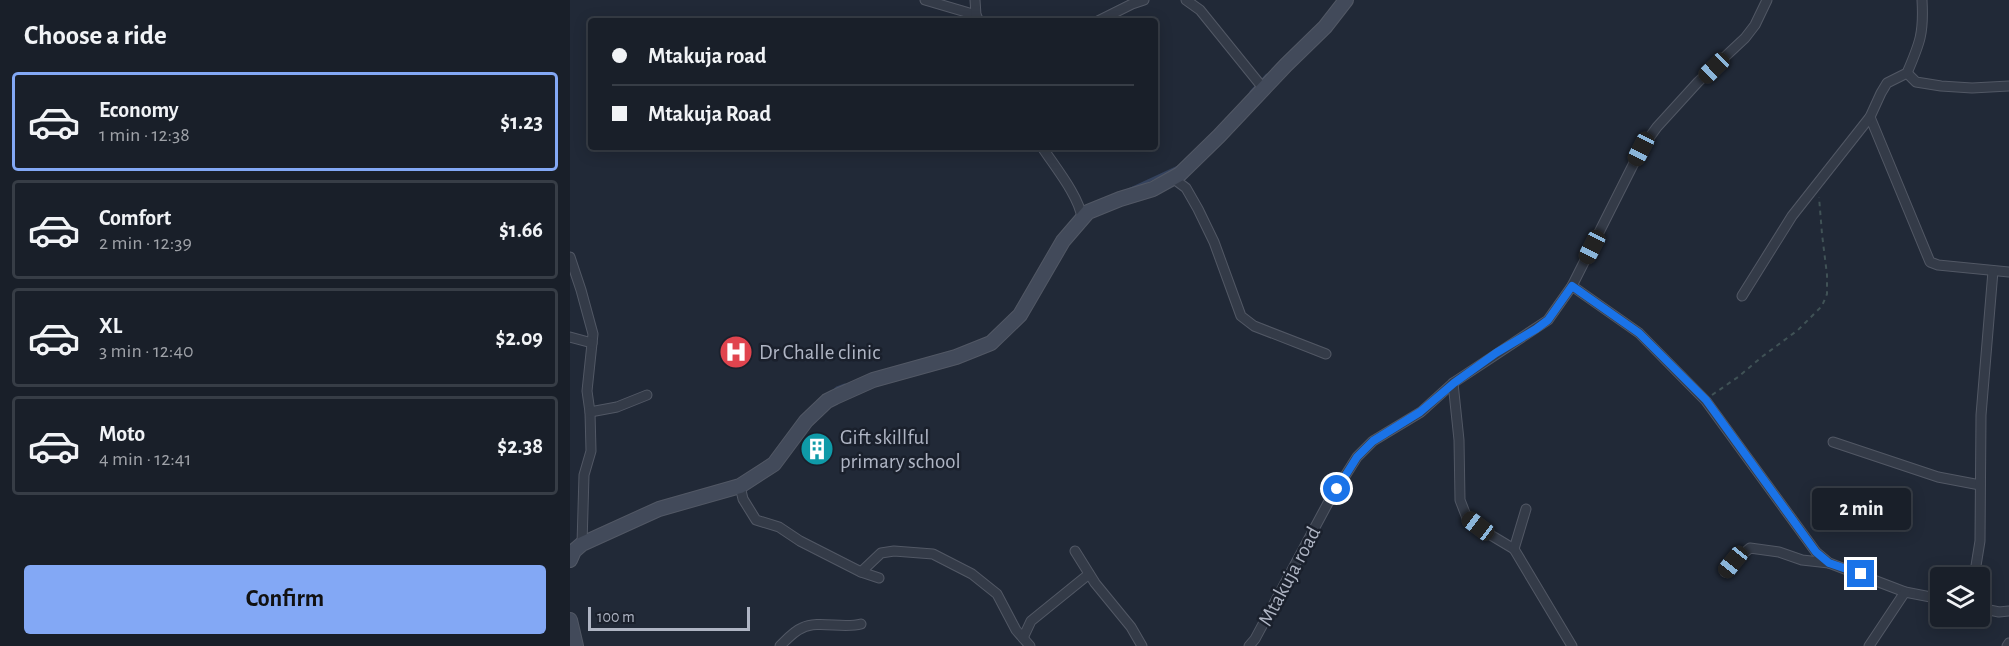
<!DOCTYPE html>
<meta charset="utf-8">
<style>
body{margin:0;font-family:"Alegreya Sans",sans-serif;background:#262c35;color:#f1f3f6;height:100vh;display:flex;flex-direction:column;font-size:22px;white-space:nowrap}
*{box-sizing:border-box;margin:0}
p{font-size:20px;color:#9fa2a8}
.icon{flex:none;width:33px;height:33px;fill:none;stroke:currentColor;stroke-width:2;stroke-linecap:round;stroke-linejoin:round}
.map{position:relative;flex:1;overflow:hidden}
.sheet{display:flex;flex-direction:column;background:#191f29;width:570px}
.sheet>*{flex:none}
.top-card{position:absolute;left:18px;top:18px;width:570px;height:132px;border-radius:6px;box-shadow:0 3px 15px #0003,0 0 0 2px #373d46;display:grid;align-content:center;height:132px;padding:0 24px;background:#191f29}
.buttons{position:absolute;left:1360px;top:567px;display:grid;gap:12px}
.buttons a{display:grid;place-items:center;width:60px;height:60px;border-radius:6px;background:#191f29;box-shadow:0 3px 15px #0003,0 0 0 2px #373d46;font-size:30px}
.scale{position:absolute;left:18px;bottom:15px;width:162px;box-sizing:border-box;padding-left:6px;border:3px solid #afb5c4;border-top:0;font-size:16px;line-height:21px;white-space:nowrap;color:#afb5c4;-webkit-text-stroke:4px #1a202c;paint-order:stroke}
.end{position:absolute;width:27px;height:27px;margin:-14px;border:8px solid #1a73e8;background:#fff;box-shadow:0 0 0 3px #fff}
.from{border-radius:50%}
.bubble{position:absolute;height:42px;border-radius:6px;background:#191f29;box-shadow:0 3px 15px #0003,0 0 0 2px #373d46;font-size:20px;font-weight:700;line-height:42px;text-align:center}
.car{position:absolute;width:18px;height:36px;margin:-18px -9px;border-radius:8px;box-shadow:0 0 4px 2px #0007;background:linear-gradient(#222 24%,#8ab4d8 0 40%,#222 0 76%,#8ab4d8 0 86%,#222 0)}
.top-card b{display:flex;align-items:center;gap:21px;height:57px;font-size:22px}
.top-card b+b{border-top:2px solid #373d46}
.top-card i{width:15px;height:15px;background:#f1f3f6}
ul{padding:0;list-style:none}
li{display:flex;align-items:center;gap:18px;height:99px;margin:0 12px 9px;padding:0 12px;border:3px solid #373d46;border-radius:6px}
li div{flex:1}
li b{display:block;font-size:22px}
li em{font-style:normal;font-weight:700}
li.current{border-color:#83a8f5}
li>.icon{width:54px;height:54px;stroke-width:1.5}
h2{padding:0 24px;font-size:27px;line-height:72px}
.cta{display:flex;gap:12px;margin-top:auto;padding:12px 24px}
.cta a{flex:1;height:69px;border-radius:6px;background:#83a8f5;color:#111;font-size:24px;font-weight:700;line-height:69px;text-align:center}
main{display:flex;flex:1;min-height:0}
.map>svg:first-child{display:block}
.medical{fill:#312f3c}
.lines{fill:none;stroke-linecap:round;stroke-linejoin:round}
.stream{stroke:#35435e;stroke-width:3}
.street-casing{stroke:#525865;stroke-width:11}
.secondary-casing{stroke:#525865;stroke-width:16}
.path{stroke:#405256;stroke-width:2;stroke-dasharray:4.5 4.5;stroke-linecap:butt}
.street{stroke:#343b48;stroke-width:9}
.secondary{stroke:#424a5a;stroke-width:14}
.route{stroke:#1a73e8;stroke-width:8}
.labels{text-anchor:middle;stroke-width:5;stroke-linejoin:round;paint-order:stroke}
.poi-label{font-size:21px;fill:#afb5c4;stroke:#1a202c;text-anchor:start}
.street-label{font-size:21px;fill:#afb5c4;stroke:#1a202c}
</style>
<main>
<section class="sheet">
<h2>Choose a ride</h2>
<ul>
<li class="current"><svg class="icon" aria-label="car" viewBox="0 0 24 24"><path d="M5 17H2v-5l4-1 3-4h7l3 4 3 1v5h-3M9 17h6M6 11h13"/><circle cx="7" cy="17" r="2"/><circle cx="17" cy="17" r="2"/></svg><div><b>Economy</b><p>1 min · 12:38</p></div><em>$1.23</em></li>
<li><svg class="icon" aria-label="car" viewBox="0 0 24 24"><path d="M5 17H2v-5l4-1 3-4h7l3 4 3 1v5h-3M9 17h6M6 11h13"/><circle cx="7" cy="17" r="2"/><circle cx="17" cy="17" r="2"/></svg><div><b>Comfort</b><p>2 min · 12:39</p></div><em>$1.66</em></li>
<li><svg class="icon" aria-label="car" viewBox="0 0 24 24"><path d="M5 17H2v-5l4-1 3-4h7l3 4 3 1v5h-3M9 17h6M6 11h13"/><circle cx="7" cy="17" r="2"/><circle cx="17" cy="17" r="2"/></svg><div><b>XL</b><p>3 min · 12:40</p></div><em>$2.09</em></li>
<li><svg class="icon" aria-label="car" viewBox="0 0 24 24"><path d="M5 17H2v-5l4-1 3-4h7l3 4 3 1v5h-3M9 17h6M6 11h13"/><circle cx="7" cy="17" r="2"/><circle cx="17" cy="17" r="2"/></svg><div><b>Moto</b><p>4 min · 12:41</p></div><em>$2.38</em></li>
</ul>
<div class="cta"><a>Confirm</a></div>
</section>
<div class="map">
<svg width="1439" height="646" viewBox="0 0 1439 646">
<rect width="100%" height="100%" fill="#212937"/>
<polygon class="medical" points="166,339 178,348 166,365 153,356"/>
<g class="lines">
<g class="stream">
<polyline points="681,92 697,75"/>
<polyline points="556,191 610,166"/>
<polyline points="262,392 267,388 275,385"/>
</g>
<defs>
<g id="street">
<polyline points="355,0 406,15"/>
<polyline points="405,0 406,15 409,21"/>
<polyline points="616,0 630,10 693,88"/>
<polyline points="528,21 562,4 574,0"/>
<polyline points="1337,73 1346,82 1371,86 1402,88 1439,86"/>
<polyline points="1300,117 1360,262 1368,265 1439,272"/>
<path d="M472,147C485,167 509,196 512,218"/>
<polyline points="604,179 616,188 628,209 644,242 671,316 684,326 756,354"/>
<polyline points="0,257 11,290 23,334 17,391 20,412 21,451 14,475 12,544"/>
<polyline points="1002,286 1069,333 1136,401 1246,552 1259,563 1335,592 1371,599"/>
<path d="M1172,296L1222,216L1300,117L1311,93L1317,83L1337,73C1350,43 1354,33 1352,0"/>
<polyline points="0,337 22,343"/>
<polyline points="883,383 889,440 890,500 897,518 919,534 944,549 1002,646"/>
<polyline points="20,412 47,407 77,395"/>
<polyline points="1263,442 1368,477 1410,485"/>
<polyline points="170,486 173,499 186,520 209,527 230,541 291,572 309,578"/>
<polyline points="944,549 956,509"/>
<polyline points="505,551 525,583 561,627 572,646"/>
<polyline points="291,572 311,553 324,551 363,554 402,574 427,594 446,630 460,646"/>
<polyline points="1155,572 1163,562 1180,548 1209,552 1232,560 1259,563"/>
<polyline points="1404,578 1410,541 1411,415 1423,271"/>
<polyline points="1410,608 1429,612 1439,611"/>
<polyline points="453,638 461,621 519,574"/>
<path d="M210,646C216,640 224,631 232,628C248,620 273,629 291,624"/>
<polyline points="679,646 685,639 758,503 787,457 803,441 851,412 883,383 978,320 1002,286 1071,149 1087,127 1128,82 1175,38 1185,25 1197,0"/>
<polyline points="1299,646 1335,592"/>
<polyline points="1437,646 1439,643"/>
</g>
<g id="secondary">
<polyline points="0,560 4,551 12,544 89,509 170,486 204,464 236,421 257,401 265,397 303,380 386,357 421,343 450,315 493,241 518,212 550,199 583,189 610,174 649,136 716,65 755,27 776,0"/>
<polyline points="0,620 6,646"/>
</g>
</defs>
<use href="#street" class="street-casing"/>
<use href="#secondary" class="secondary-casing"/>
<polyline class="path" points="1142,395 1168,377 1193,356 1228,330 1252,306 1257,294 1257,275 1252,234 1249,197"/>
<use href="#street" class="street"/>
<use href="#secondary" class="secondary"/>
</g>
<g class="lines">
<polyline class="route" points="767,489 787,457 803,441 850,412 884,383 926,353 966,329 978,320 1002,286 1069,333 1136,400 1246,552 1259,563 1291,574"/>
</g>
<defs>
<symbol id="hospital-disc" viewBox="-11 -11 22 22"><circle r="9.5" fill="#e0444e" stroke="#1a202c"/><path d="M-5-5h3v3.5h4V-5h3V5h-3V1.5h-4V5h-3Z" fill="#fff"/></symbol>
<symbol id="building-disc" viewBox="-11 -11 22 22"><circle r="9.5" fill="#0f9aa8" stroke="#1a202c"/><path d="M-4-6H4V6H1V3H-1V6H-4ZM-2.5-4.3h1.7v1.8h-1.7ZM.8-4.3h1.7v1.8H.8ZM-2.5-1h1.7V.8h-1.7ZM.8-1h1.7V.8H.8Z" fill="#fff"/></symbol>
</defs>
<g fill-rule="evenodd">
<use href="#hospital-disc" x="147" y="333" width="38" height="38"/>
<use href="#building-disc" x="228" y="430" width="38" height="38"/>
</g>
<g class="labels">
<g class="poi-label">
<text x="189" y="359">Dr Challe clinic</text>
<text x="270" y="444">Gift skillful<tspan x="270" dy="24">primary school</tspan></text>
</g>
<g class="street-label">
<text transform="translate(719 576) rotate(-62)" y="7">Mtakuja road</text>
</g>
</g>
</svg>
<div class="buttons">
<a><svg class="icon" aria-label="layers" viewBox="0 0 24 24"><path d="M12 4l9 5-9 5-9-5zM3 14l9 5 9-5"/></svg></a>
</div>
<div class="scale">100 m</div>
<i class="end from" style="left:767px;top:489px"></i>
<i class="end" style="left:1291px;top:574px"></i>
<div class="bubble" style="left:1242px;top:488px;width:99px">2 min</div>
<i class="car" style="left:1144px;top:68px;rotate:226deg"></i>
<i class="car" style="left:1071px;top:149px;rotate:207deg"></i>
<i class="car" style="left:1022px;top:247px;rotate:207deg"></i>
<i class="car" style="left:908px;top:526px;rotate:307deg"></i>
<i class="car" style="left:1163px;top:562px;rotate:219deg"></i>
<div class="top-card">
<b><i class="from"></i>Mtakuja road</b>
<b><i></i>Mtakuja Road</b>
</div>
</div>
</main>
